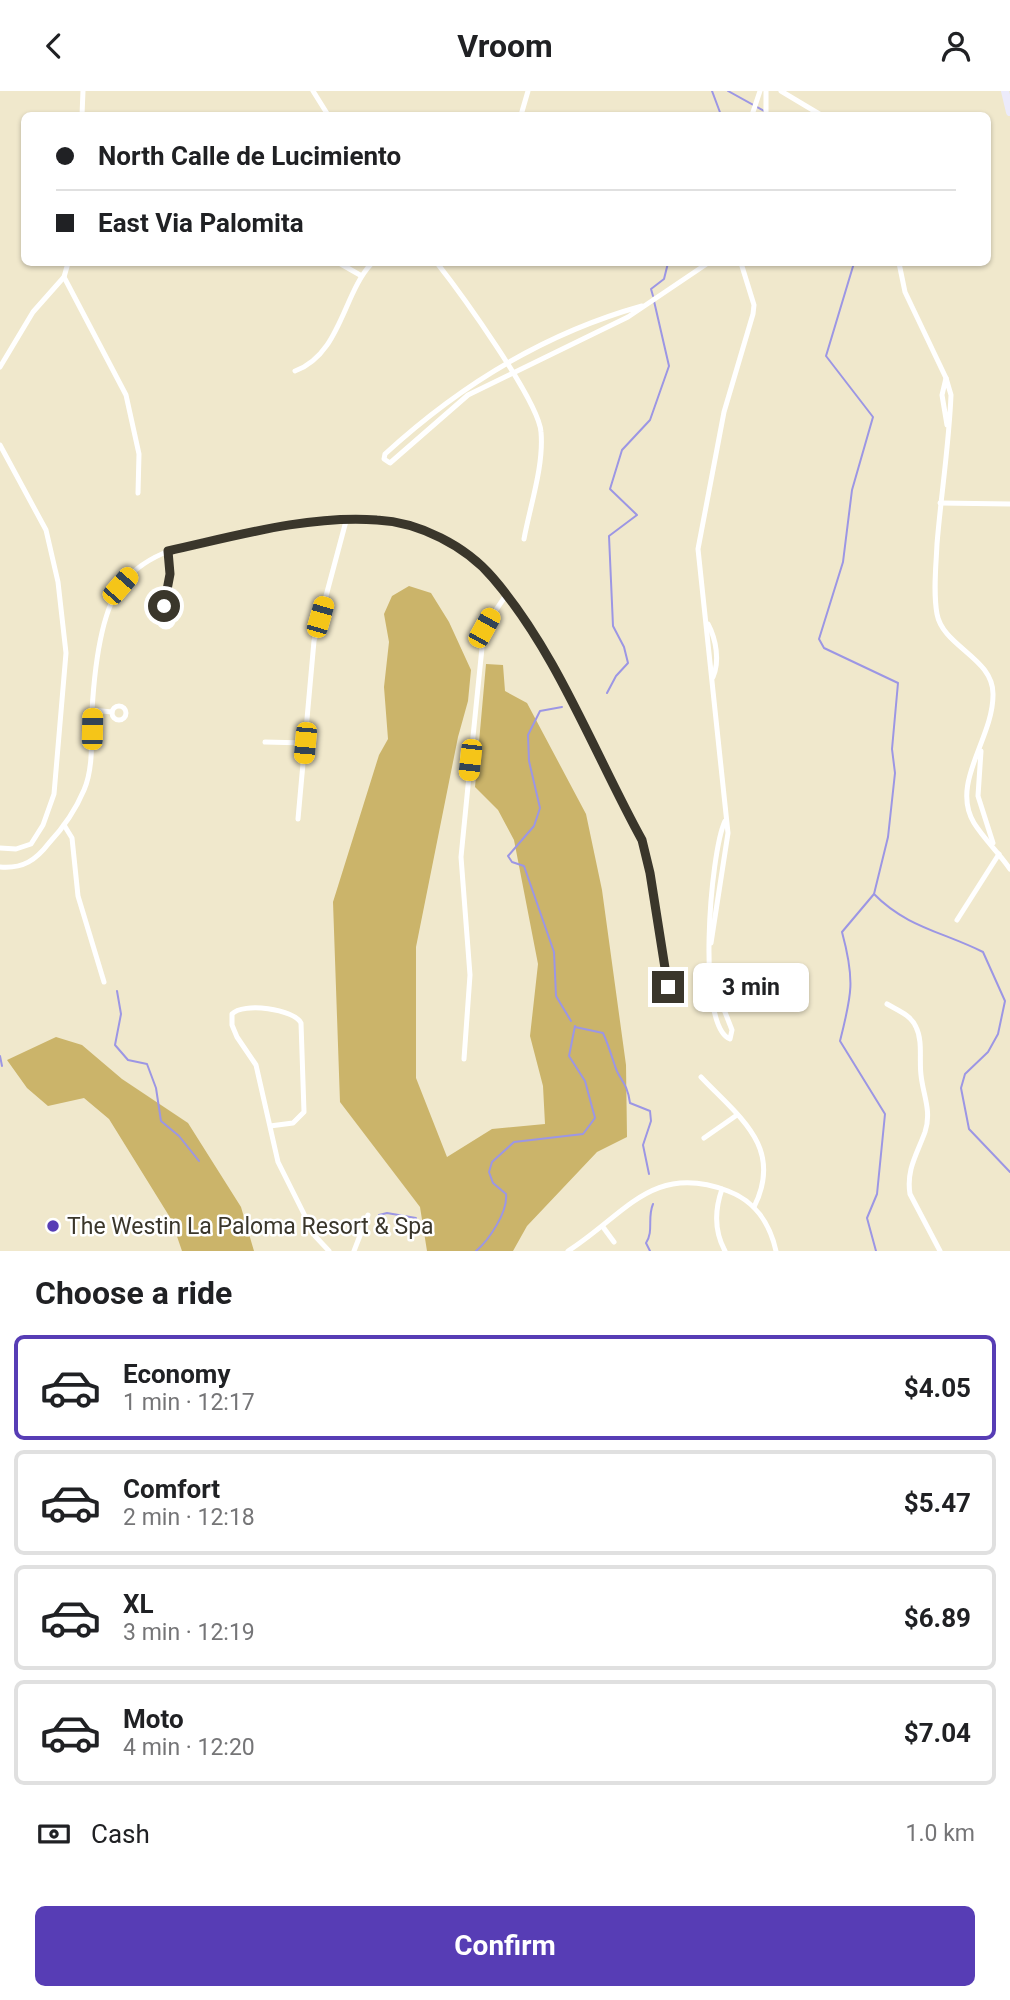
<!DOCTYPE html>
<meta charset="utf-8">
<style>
body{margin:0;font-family:Roboto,sans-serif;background:#f6f6f6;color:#202124;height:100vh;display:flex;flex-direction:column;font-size:26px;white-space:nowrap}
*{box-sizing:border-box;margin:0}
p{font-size:23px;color:#757577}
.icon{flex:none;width:38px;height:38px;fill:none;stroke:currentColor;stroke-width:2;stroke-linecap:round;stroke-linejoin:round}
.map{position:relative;height:1160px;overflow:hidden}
.drawer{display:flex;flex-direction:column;background:#fff;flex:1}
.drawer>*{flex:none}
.hud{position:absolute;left:21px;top:21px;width:970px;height:154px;border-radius:10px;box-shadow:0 2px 5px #0004;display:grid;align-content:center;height:154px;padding:0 35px;background:#fff}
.end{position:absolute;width:32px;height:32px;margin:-16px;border:9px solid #3a362b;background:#fff;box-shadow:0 0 0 4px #fff}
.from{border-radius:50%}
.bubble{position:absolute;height:49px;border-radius:10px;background:#fff;box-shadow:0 2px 5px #0004;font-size:23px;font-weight:700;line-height:49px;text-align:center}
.car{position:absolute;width:21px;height:42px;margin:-21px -10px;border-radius:9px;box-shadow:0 0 5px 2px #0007;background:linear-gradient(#f5c518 24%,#345 0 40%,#f5c518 0 76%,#345 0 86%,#f5c518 0)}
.hud b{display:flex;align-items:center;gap:24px;height:66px;font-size:26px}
.hud b+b{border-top:2px solid #e0e0e0}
.hud i{width:18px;height:18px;background:#202124}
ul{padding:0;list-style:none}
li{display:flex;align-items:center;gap:21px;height:105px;margin:0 14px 10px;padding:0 21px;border:4px solid #e0e0e0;border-radius:10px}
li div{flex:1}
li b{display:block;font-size:26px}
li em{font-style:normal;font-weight:700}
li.selected{border-color:#573db5}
li>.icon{width:63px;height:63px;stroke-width:1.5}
h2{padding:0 35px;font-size:32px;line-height:84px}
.pay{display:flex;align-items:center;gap:18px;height:77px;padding:0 35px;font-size:26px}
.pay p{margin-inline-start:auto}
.primary-button{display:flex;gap:14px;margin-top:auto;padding:14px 35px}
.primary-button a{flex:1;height:80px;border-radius:10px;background:#573db5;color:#fff;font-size:28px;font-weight:700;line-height:80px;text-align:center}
header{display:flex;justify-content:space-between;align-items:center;height:91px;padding:0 35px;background:#fff;font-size:32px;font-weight:700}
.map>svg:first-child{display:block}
.green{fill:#cbb46a}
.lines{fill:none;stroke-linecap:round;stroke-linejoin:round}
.stream{stroke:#9c96e4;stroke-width:2}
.minor{stroke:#fff;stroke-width:5}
.secondary{stroke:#ecebfb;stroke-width:8}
.route{stroke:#3a362b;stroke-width:9}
.poi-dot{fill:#573db5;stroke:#fff;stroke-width:2.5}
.labels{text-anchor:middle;stroke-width:5;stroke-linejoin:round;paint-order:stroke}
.poi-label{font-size:23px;fill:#3a362b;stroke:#fff;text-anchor:start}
</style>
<header><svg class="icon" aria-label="back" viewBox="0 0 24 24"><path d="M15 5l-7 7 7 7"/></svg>Vroom<svg class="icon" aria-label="person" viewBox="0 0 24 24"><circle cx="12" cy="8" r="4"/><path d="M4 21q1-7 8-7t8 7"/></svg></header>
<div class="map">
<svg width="1010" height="1160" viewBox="0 0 1010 1160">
<rect width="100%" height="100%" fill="#f0e8cc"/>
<g class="green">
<polygon points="409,495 431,502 449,531 471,579 468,610 458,646 416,856 416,987 447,1066 492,1038 545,1033 543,995 530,945 538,873 514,749 498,719 475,696 486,573 503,574 505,600 527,612 586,723 602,799 626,974 627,1046 597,1061 527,1135 513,1160 427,1160 420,1116 340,1011 333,811 379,664 388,648 384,596 389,551 384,523 392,505"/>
<polygon points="56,946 82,954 122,988 188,1032 241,1116 254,1160 182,1160 171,1128 109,1028 84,1007 48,1015 27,997 7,969"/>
</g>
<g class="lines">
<g class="stream">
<polyline points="712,0 721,24"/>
<polyline points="728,0 764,20"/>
<path d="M854,172L826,265L873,326L852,399L843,471L819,548L824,557L898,592L892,658L895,682L888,746L874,803C906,836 943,841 983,861L1005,910L998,943L988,961L965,983L961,997L969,1038L1010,1081"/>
<polyline points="653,205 651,198 664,188 668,172"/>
<polyline points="607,602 616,585 628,572 624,556 613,535 609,445 637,424 610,398 622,359 650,329 669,275 654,210"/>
<polyline points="562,616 540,620 528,644 529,670 540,717 534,735 508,765 512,771 524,775 554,861 556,905 571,930"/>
<path d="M874,803L842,841C855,889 852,903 840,950L885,1023L877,1103L867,1127L876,1160"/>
<polyline points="117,900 121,923 115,954 128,969 147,973 156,997 161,1030 179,1045 199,1070"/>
<path d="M575,936L603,942C608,953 611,963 615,975C619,989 627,990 630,1012L650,1020L651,1030L643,1054L649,1083"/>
<polyline points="0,965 2,975"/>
<polyline points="379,1124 387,1122 416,1127"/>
<path d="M476,1160C489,1149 508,1121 506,1103L493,1092L489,1081L492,1071L514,1051L583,1043L595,1027L585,990L569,965L575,935"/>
<path d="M650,1160L646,1152C654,1140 647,1127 653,1113"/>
</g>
<g class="minor">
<polyline points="313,0 328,24"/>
<polyline points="766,0 766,24"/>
<polyline points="781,0 821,24"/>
<polyline points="82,24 83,0"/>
<polyline points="521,24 528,0"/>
<polyline points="752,24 760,0"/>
<polyline points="339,172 360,184"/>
<path d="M437,172C459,200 539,310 541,341C544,375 530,415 524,448"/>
<polyline points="899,172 905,201 946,287"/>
<polyline points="64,186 126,304 139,363 138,402"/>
<path d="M642,215C545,242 458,296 385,363L384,368L390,372L468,304L628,226L708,172"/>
<polyline points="0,276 33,221 64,186 68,172"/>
<path d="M295,280C341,263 343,202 372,172"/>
<path d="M947,334L942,304L946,287L951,304C949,354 941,404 937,453C936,476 933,501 937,523C943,556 994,567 993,604C993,648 950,692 974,732C984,748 999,762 1010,778"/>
<polyline points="0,354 46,439 58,491 66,562 54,703 43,734 31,753 16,758 0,757"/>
<polyline points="940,412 1010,413"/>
<polyline points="164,522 170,483 168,460"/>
<circle cx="166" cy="529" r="7"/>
<path d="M708,533C716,548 720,570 713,586"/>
<circle cx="119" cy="622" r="7"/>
<polyline points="92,619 112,621"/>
<polyline points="265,651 305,652"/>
<polyline points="981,660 978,705 993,752"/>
<polyline points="298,728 314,550 346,430"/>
<polyline points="64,734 72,747 78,805 104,891"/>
<path d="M0,776C23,778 36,769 49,752C63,737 76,718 84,699C94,676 91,645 92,620C94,585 100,521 122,493C153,453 209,450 256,440C315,427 388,420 443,448C526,488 599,667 641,749L650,782L668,896"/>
<polyline points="957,829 999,763"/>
<polyline points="711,852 728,742 698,458 724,321 753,223 754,214 741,172"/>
<path d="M712,888L732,939L730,948C696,935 710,762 725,730"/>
<path d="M887,913C897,919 911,924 916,936C923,950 919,968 921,984C923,1004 932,1020 925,1041C917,1063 906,1079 910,1103L940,1160"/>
<polyline points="464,968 470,884 461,766 468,695 484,537 506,504"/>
<path d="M701,986C739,1026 784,1056 754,1116"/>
<path d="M270,1035L293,1032L304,1021L301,932C294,918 243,911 232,923V934L237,946L256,974L278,1071L315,1145L329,1160"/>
<polyline points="704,1047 737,1024"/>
<path d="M722,1098C715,1118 714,1140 725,1160"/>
<polyline points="603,1136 614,1151"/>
<polyline points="354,1160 368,1124"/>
<path d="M568,1160C625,1124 652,1071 728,1100C755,1110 770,1133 776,1160"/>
</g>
<polyline class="secondary" points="1005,0 1010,21"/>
</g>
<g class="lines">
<path class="route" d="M164,515L170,483L168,460C236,445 307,424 377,429C419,431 466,455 493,487C557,561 595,664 642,749L650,782L668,896"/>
</g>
<circle class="poi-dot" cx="53" cy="1135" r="7"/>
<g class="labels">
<g class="poi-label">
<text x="67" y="1143">The Westin La Paloma Resort &amp; Spa</text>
</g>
</g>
</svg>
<i class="end from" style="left:164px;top:515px"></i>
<i class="end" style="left:668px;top:896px"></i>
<div class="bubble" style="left:693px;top:872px;width:116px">3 min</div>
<i class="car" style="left:120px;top:495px;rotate:41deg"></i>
<i class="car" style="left:320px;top:526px;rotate:16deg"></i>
<i class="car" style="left:484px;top:537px;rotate:29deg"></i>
<i class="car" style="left:92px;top:638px;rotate:1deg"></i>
<i class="car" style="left:305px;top:652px;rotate:185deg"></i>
<i class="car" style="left:470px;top:669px;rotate:186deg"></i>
<div class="hud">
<b><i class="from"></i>North Calle de Lucimiento</b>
<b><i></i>East Via Palomita</b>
</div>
</div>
<section class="drawer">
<h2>Choose a ride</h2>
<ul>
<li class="selected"><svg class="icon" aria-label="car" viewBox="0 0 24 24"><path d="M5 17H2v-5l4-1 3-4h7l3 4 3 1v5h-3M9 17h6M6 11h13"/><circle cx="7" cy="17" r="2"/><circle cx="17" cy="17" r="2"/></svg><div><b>Economy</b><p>1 min · 12:17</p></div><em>$4.05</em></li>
<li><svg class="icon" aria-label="car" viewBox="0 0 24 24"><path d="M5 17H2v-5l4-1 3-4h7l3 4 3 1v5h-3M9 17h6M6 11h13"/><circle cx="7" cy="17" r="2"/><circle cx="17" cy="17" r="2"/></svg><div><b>Comfort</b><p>2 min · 12:18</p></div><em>$5.47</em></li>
<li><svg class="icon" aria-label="car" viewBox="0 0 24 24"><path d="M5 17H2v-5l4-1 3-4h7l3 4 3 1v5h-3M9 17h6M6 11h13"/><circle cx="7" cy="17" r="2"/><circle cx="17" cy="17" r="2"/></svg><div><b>XL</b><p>3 min · 12:19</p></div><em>$6.89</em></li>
<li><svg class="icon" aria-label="car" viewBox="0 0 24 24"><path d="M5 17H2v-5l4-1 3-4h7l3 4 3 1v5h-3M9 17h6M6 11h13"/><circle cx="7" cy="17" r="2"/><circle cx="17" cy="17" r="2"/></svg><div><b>Moto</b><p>4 min · 12:20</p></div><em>$7.04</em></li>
</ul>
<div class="pay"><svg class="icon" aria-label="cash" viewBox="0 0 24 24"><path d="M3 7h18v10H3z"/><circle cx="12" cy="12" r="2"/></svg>Cash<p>1.0 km</p></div>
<div class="primary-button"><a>Confirm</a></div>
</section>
